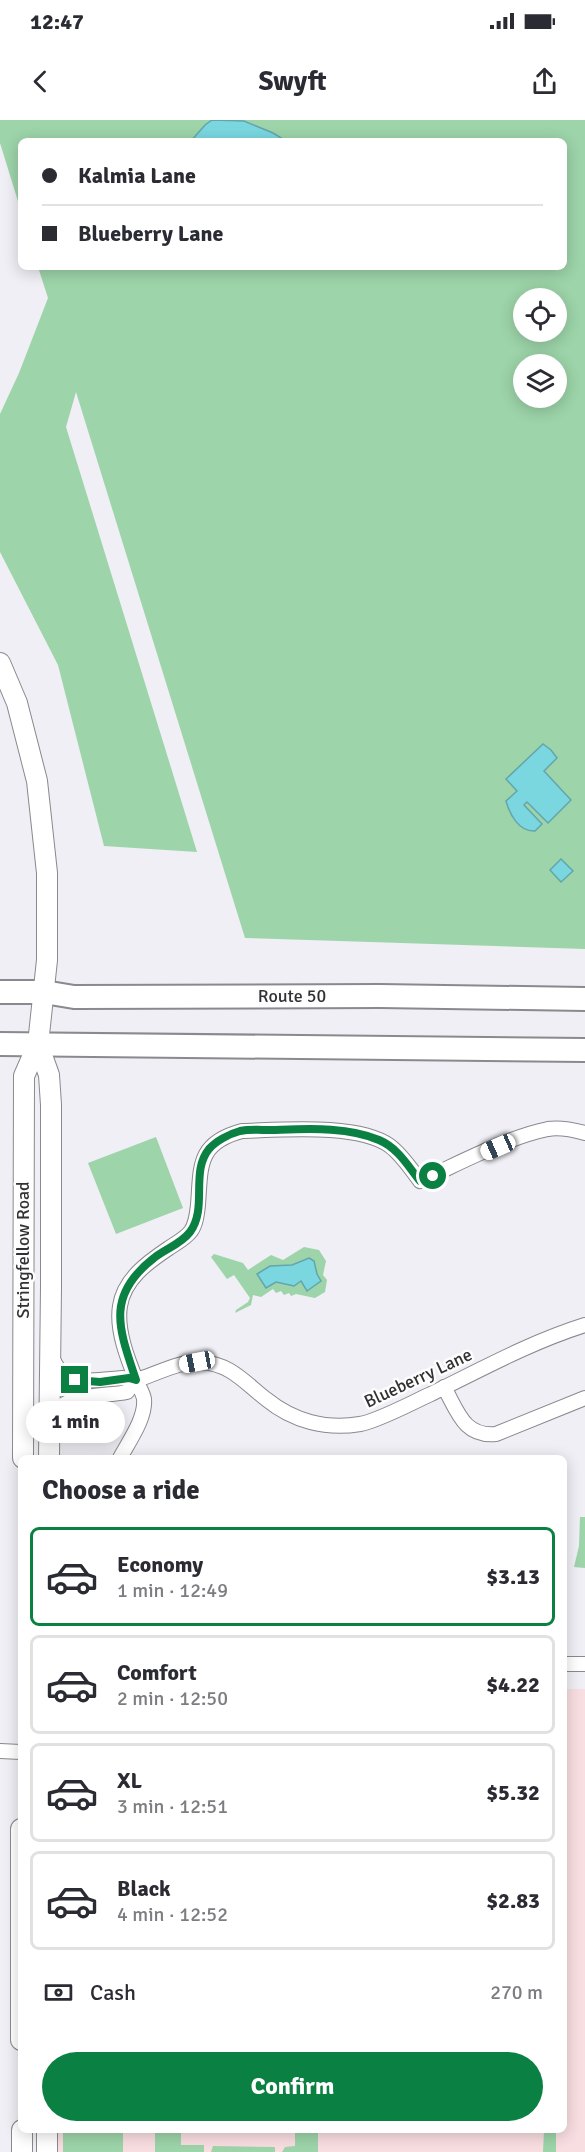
<!DOCTYPE html>
<meta charset="utf-8">
<style>
body{margin:0;font-family:Signika,sans-serif;background:#f7f7f7;color:#2b2b33;height:100vh;display:flex;flex-direction:column;font-size:22px;white-space:nowrap}
*{box-sizing:border-box;margin:0}
p{font-size:20px;color:#7c7c81}
.icon{flex:none;width:33px;height:33px;fill:none;stroke:currentColor;stroke-width:2;stroke-linecap:round;stroke-linejoin:round}
.map{position:relative;flex:1;overflow:hidden}
.sheet{position:absolute;left:18px;top:1335px;width:549px;height:678px;display:flex;flex-direction:column;background:#fff;border-radius:9px;box-shadow:0 3px 15px #0003}
.sheet>*{flex:none}
.hud{position:absolute;left:18px;top:18px;width:549px;height:132px;border-radius:9px;box-shadow:0 3px 15px #0003;display:grid;align-content:center;height:132px;padding:0 24px;background:#fff}
.controls{position:absolute;left:513px;top:168px;display:grid;gap:12px}
.controls a{display:grid;place-items:center;width:54px;height:54px;border-radius:50%;background:#fff;box-shadow:0 3px 15px #0003;font-size:30px}
.end{position:absolute;width:27px;height:27px;margin:-14px;border:8px solid #0b8043;background:#fff;box-shadow:0 0 0 3px #fff}
.from{border-radius:50%}
.bubble{position:absolute;height:42px;border-radius:21px;background:#fff;box-shadow:0 3px 15px #0003;font-size:20px;font-weight:800;line-height:42px;text-align:center}
.car{position:absolute;width:18px;height:36px;margin:-18px -9px;border-radius:8px;box-shadow:0 0 4px 2px #0007;background:linear-gradient(#fff 24%,#345 0 40%,#fff 0 76%,#345 0 86%,#fff 0)}
.hud b{display:flex;align-items:center;gap:21px;height:57px;font-size:22px}
.hud b+b{border-top:2px solid #e1e1e2}
.hud i{width:15px;height:15px;background:#2b2b33}
ul{padding:0;list-style:none}
li{display:flex;align-items:center;gap:18px;height:99px;margin:0 12px 9px;padding:0 12px;border:3px solid #e1e1e2;border-radius:9px}
li div{flex:1}
li b{display:block;font-size:22px}
li em{font-style:normal;font-weight:800}
li.active{border-color:#0b8043}
li>.icon{width:54px;height:54px;stroke-width:1.5}
h2{padding:0 24px;font-size:27px;line-height:72px}
.pay{display:flex;align-items:center;gap:15px;height:66px;padding:0 24px;font-size:22px}
.pay p{margin-inline-start:auto}
.button{display:flex;gap:12px;margin-top:auto;padding:12px 24px}
.button a{flex:1;height:69px;border-radius:36px;background:#0b8043;color:#fff;font-size:24px;font-weight:800;line-height:69px;text-align:center}
.status{display:flex;justify-content:space-between;align-items:center;height:42px;padding:0 30px;background:#fff;direction:ltr}
.status svg{height:16px;fill:currentColor}
header{display:flex;justify-content:space-between;align-items:center;height:78px;padding:0 24px;background:#fff;font-size:27px;font-weight:800}
.map>svg:first-child{display:block}
.education{fill:#f9dee1}
.green{fill:#9dd4a9;fill-rule:evenodd}
.water{fill:#7ad7e0;stroke:#64a5ac;stroke-width:1.5}
.lines{fill:none;stroke-linecap:round;stroke-linejoin:round}
.minor-casing{stroke:#89898e;stroke-width:16}
.secondary-casing{stroke:#89898e;stroke-width:22}
.trunk-casing{stroke:#89898e;stroke-width:26}
.minor{stroke:#fff;stroke-width:14}
.secondary{stroke:#fff;stroke-width:20}
.trunk{stroke:#fff;stroke-width:22}
.route{stroke:#0b8043;stroke-width:8}
.labels{text-anchor:middle;stroke-width:5;stroke-linejoin:round;paint-order:stroke}
.street-label{font-size:18px;fill:#313133;stroke:#fdfdfe}
</style>
<div class="status"><b>12:47</b><svg viewBox="0 0 49 12"><path d="M0 12V9h3v3zM5 12V6h3v6zM10 12V3h3v9zM15 12V0h3v12zM26 1h20v11H26zM47 4h2v5h-2z"/></svg></div>
<header><svg class="icon" aria-label="back" viewBox="0 0 24 24"><path d="M15 5l-7 7 7 7"/></svg>Swyft<svg class="icon" aria-label="share" viewBox="0 0 24 24"><path d="M12 15V3M7 8l5-5 5 5M5 13v7h14v-7"/></svg></header>
<div class="map">
<svg width="585" height="2032" viewBox="0 0 585 2032">
<rect width="100%" height="100%" fill="#efeff5"/>
<polygon class="education" points="564,1569 585,1569 585,2032 57,2032 57,2010 564,2010"/>
<g class="green">
<path d="M0,0H585V829L245,818L76,272L66,307L197,732L104,726L58,545L0,432V294L19,253L48,178L38,147H564V21H21V91L0,23ZM524,178H556V212H524ZM524,244H556V278H524Z"/>
<polygon points="156,1017 183,1088 116,1114 88,1043"/>
<polygon points="304,1127 319,1130 326,1141 323,1155 327,1160 325,1172 315,1178 296,1174 291,1176 289,1173 284,1175 281,1171 276,1173 273,1169 261,1177 253,1175 251,1185 235,1193 236,1190 248,1182 250,1178 234,1155 227,1159 211,1137 214,1134 243,1143 248,1150 271,1135 283,1140"/>
<polygon points="580,1397 585,1397 585,1448 574,1447 579,1426"/>
<rect x="63" y="2010" width="60" height="22"/>
<polygon points="155,2010 181,2010 181,2025 204,2025 204,2032 155,2032"/>
<polygon points="295,2010 318,2010 318,2032 282,2032 285,2027 295,2026"/>
<polygon points="544,2010 556,2010 556,2032 543,2032"/>
<polygon points="213,2026 275,2027 275,2032 211,2032"/>
</g>
<g class="water">
<polygon points="212,0 244,1 273,13 286,21 191,21 205,5"/>
<path d="M543,624L551,630L557,638L544,651L571,680L548,703L527,682L524,685L542,704L535,711C519,712 510,695 506,681L517,671L506,659Z"/>
<polygon points="561,739 573,751 561,762 550,750"/>
<polygon points="309,1138 314,1141 317,1154 321,1161 307,1171 301,1161 294,1166 276,1162 266,1168 257,1154 270,1146 292,1145"/>
</g>
<g class="lines">
<defs>
<g id="minor">
<path d="M52,1236C62,1269 96,1260 122,1258C128,1258 134,1260 139,1259C159,1253 179,1241 201,1242C231,1244 244,1262 266,1279C293,1301 326,1310 360,1304C378,1301 413,1282 431,1274C482,1249 531,1222 585,1205"/>
<path d="M444,1267C458,1292 464,1317 496,1314L585,1278"/>
<path d="M50,1301C58,1273 103,1277 127,1272L136,1260"/>
<path d="M120,1338C129,1321 146,1298 144,1279C143,1273 139,1267 137,1262C128,1240 116,1210 120,1186C124,1159 148,1142 169,1128C176,1123 185,1119 191,1111C196,1104 197,1094 198,1085C201,1046 197,1023 242,1011C281,1010 358,1003 390,1026C402,1035 411,1049 420,1061C458,1044 508,1017 548,1009C560,1007 574,1010 585,1013"/>
<polyline points="564,1544 585,1544"/>
<polyline points="0,1631 21,1632"/>
</g>
<g id="secondary">
<polyline points="0,543 17,583 37,661 47,753 47,840 38,924 24,956 23,1338"/>
<polyline points="38,924 49,955 51,985 51,1167 49,1338"/>
<polyline points="21,1709 21,1920"/>
<polyline points="22,2010 22,2032"/>
<polyline points="47,2032 47,2010"/>
</g>
<g id="trunk">
<polyline points="0,872 44,872 74,877 380,876 585,879"/>
<polyline points="0,924 585,930"/>
</g>
</defs>
<use href="#minor" class="minor-casing"/>
<use href="#secondary" class="secondary-casing"/>
<use href="#trunk" class="trunk-casing"/>
<use href="#minor" class="minor"/>
<use href="#secondary" class="secondary"/>
<use href="#trunk" class="trunk"/>
</g>
<g class="lines">
<path class="route" d="M75,1260L100,1262L129,1258L136,1260C119,1209 105,1176 154,1138C165,1129 181,1124 190,1112C208,1088 190,1052 209,1029C216,1021 229,1014 240,1011C250,1009 261,1010 271,1010C305,1009 347,1006 379,1020C398,1028 408,1046 420,1061L433,1056"/>
</g>
<g class="labels">
<g class="street-label">
<text x="292" y="882">Route 50</text>
<text transform="translate(23 1130) rotate(-90)" y="6">Stringfellow Road</text>
<text transform="translate(418 1258) rotate(-25)" y="6">Blueberry Lane</text>
</g>
</g>
</svg>
<div class="controls">
<a><svg class="icon" aria-label="locate" viewBox="0 0 24 24"><circle cx="12" cy="12" r="6"/><path d="M12 2v4M12 18v4M2 12h4M18 12h4"/></svg></a>
<a><svg class="icon" aria-label="layers" viewBox="0 0 24 24"><path d="M12 4l9 5-9 5-9-5zM3 14l9 5 9-5"/></svg></a>
</div>
<i class="end from" style="left:433px;top:1056px"></i>
<i class="end" style="left:75px;top:1260px"></i>
<div class="bubble" style="left:26px;top:1281px;width:99px">1 min</div>
<i class="car" style="left:498px;top:1027px;rotate:246deg"></i>
<i class="car" style="left:197px;top:1242px;rotate:259deg"></i>
<div class="hud">
<b><i class="from"></i>Kalmia Lane</b>
<b><i></i>Blueberry Lane</b>
</div>
<section class="sheet">
<h2>Choose a ride</h2>
<ul>
<li class="active"><svg class="icon" aria-label="car" viewBox="0 0 24 24"><path d="M5 17H2v-5l4-1 3-4h7l3 4 3 1v5h-3M9 17h6M6 11h13"/><circle cx="7" cy="17" r="2"/><circle cx="17" cy="17" r="2"/></svg><div><b>Economy</b><p>1 min · 12:49</p></div><em>$3.13</em></li>
<li><svg class="icon" aria-label="car" viewBox="0 0 24 24"><path d="M5 17H2v-5l4-1 3-4h7l3 4 3 1v5h-3M9 17h6M6 11h13"/><circle cx="7" cy="17" r="2"/><circle cx="17" cy="17" r="2"/></svg><div><b>Comfort</b><p>2 min · 12:50</p></div><em>$4.22</em></li>
<li><svg class="icon" aria-label="car" viewBox="0 0 24 24"><path d="M5 17H2v-5l4-1 3-4h7l3 4 3 1v5h-3M9 17h6M6 11h13"/><circle cx="7" cy="17" r="2"/><circle cx="17" cy="17" r="2"/></svg><div><b>XL</b><p>3 min · 12:51</p></div><em>$5.32</em></li>
<li><svg class="icon" aria-label="car" viewBox="0 0 24 24"><path d="M5 17H2v-5l4-1 3-4h7l3 4 3 1v5h-3M9 17h6M6 11h13"/><circle cx="7" cy="17" r="2"/><circle cx="17" cy="17" r="2"/></svg><div><b>Black</b><p>4 min · 12:52</p></div><em>$2.83</em></li>
</ul>
<div class="pay"><svg class="icon" aria-label="cash" viewBox="0 0 24 24"><path d="M3 7h18v10H3z"/><circle cx="12" cy="12" r="2"/></svg>Cash<p>270 m</p></div>
<div class="button"><a>Confirm</a></div>
</section>
</div>
